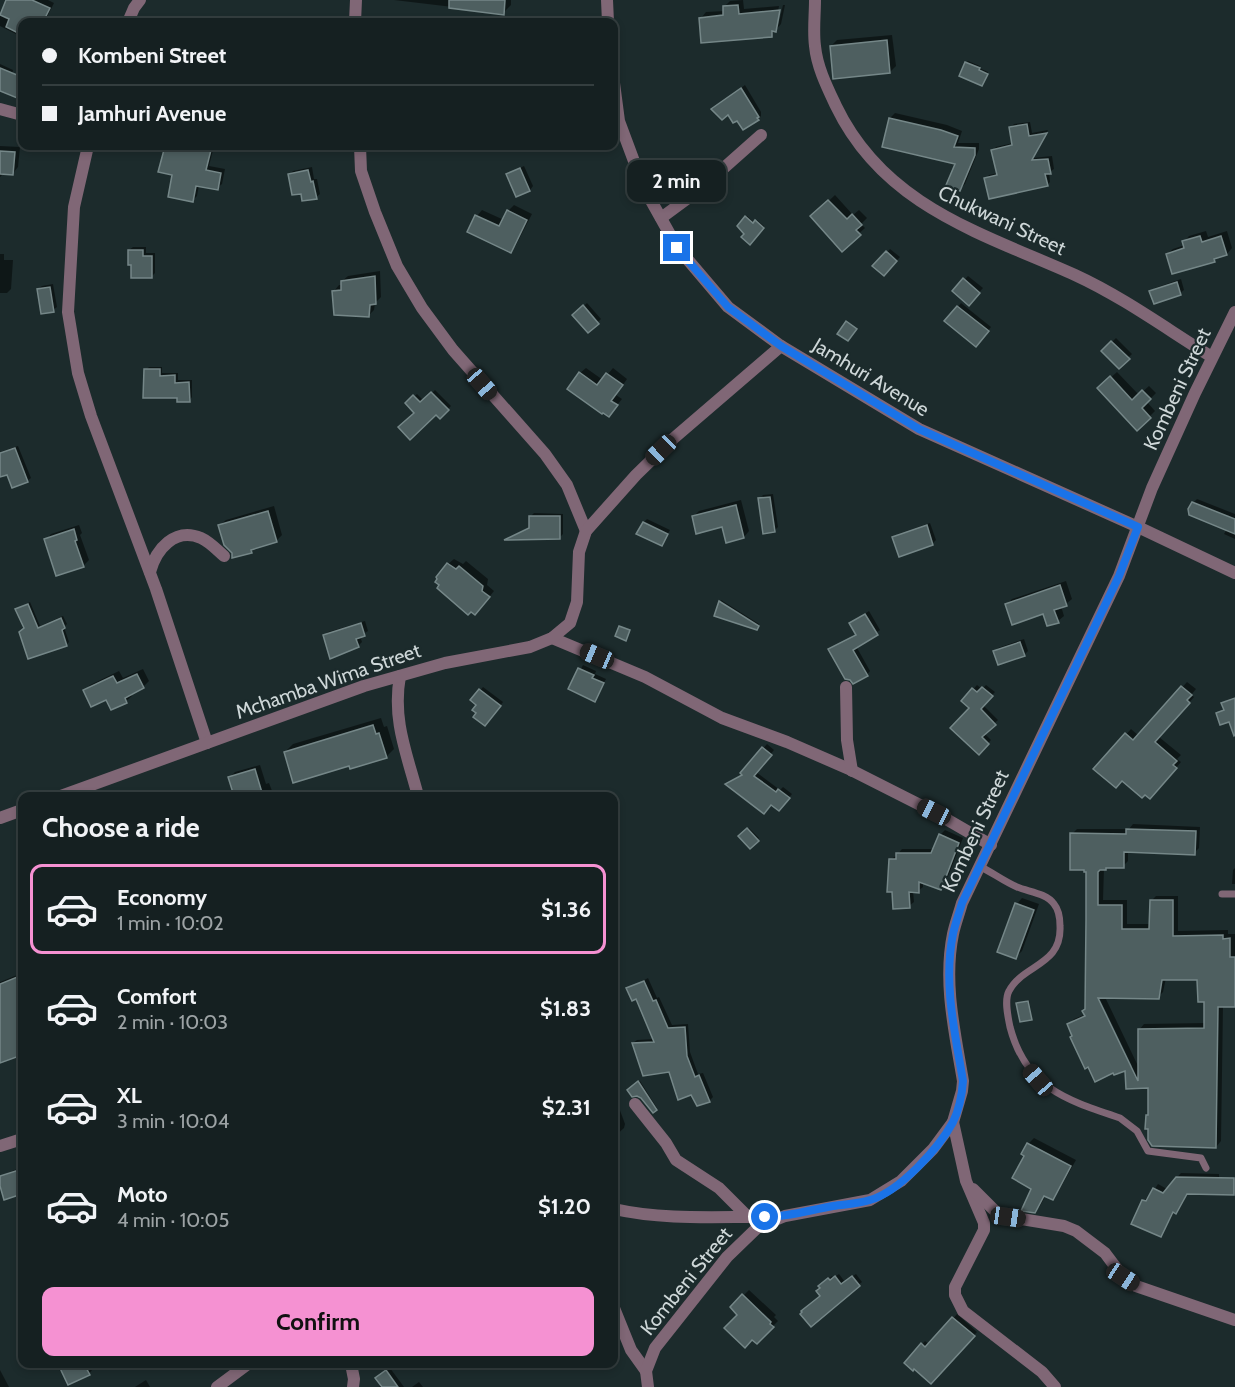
<!DOCTYPE html>
<meta charset="utf-8">
<style>
body{margin:0;font-family:Cabin,sans-serif;background:#222d2e;color:#f1f3f6;height:100vh;display:flex;flex-direction:column;font-size:22px;white-space:nowrap}
*{box-sizing:border-box;margin:0}
p{font-size:20px;color:#9da3a5}
.icon{flex:none;width:33px;height:33px;fill:none;stroke:currentColor;stroke-width:2;stroke-linecap:round;stroke-linejoin:round}
.map{position:relative;flex:1;overflow:hidden}
.details{position:absolute;left:18px;top:792px;width:600px;height:576px;display:flex;flex-direction:column;background:#152021;border-radius:12px;box-shadow:0 3px 9px #0003,0 0 0 2px #343e3f}
.details>*{flex:none}
.hud{position:absolute;left:18px;top:18px;width:600px;height:132px;border-radius:12px;box-shadow:0 3px 9px #0003,0 0 0 2px #343e3f;display:grid;align-content:center;height:132px;padding:0 24px;background:#152021}
.end{position:absolute;width:27px;height:27px;margin:-14px;border:8px solid #1a73e8;background:#fff;box-shadow:0 0 0 3px #fff}
.from{border-radius:50%}
.bubble{position:absolute;height:42px;border-radius:12px;background:#152021;box-shadow:0 3px 9px #0003,0 0 0 2px #343e3f;font-size:20px;font-weight:800;line-height:42px;text-align:center}
.car{position:absolute;width:18px;height:36px;margin:-18px -9px;border-radius:8px;box-shadow:0 0 4px 2px #0007;background:linear-gradient(#222 24%,#8ab4d8 0 40%,#222 0 76%,#8ab4d8 0 86%,#222 0)}
.hud b{display:flex;align-items:center;gap:21px;height:57px;font-size:22px}
.hud b+b{border-top:2px solid #343e3f}
.hud i{width:15px;height:15px;background:#f1f3f6}
ul{padding:0;list-style:none}
li{display:flex;align-items:center;gap:18px;height:90px;margin:0 12px 9px;padding:0 12px;border:3px solid transparent;border-radius:12px}
li div{flex:1}
li b{display:block;font-size:22px}
li em{font-style:normal;font-weight:800}
li.current{border-color:#f591d2}
li>.icon{width:54px;height:54px;stroke-width:1.5}
h2{padding:0 24px;font-size:27px;line-height:72px}
.button{display:flex;gap:12px;margin-top:auto;padding:12px 24px}
.button a{flex:1;height:69px;border-radius:12px;background:#f591d2;color:#111;font-size:24px;font-weight:800;line-height:69px;text-align:center}
.map>svg:first-child{display:block}
.shadow{fill:#0007;fill-rule:evenodd}
.building{fill:#4e5f60;stroke:#758788;stroke-width:1.5;fill-rule:evenodd}
.lines{fill:none;stroke-linecap:round;stroke-linejoin:round}
.service{stroke:#806776;stroke-width:7}
.minor{stroke:#806776;stroke-width:12}
.tertiary{stroke:#806776;stroke-width:12}
.route{stroke:#1a73e8;stroke-width:8}
.labels{text-anchor:middle;stroke-width:4.5;stroke-linejoin:round;paint-order:stroke}
.street-label{font-size:20px;fill:#ced7d8;stroke:#1c2b2c}
</style>
<div class="map">
<svg width="1235" height="1387" viewBox="0 0 1235 1387">
<rect width="100%" height="100%" fill="#1c2b2c"/>
<g class="shadow">
<polygon points="8,0 48,0 54,3 46,19 53,22 22,22 22,37 0,26 0,16"/>
<polygon points="394,0 511,0 511,5 503,13"/>
<polygon points="743,0 744,9 779,6 775,30 778,26 783,5 785,5 781,24 771,35 701,18 706,12 725,11 724,7 730,1"/>
<polygon points="892,35 896,66 890,72 831,46 837,40"/>
<polygon points="968,61 980,66 979,68 988,72 983,83 966,63"/>
<polygon points="0,64 13,70 8,88 0,89"/>
<polygon points="745,85 761,112 761,116 758,119 738,119 717,106"/>
<polygon points="895,113 947,125 962,131 958,143 979,143 979,149 965,184 960,189 957,163 890,118"/>
<polygon points="1030,122 1032,133 1048,130 1033,158 1052,156 1054,169 1049,172 1050,182 1047,185 986,179 989,175 998,173 993,150 996,147 1013,143 1010,128 1014,124"/>
<polygon points="0,146 20,147 18,167 13,173 3,174 0,177"/>
<polygon points="166,146 214,146 209,166 225,169 222,184 217,188 199,185 197,196 192,201 174,174 160,171"/>
<polygon points="524,166 533,186 530,190 508,174"/>
<polygon points="312,167 314,179 317,179 320,194 316,197 302,192 290,174 293,171"/>
<polygon points="835,195 853,215 859,210 867,218 861,224 865,228 842,249 812,217"/>
<polygon points="514,205 532,214 516,245 511,251 469,232 477,216 482,210 504,220 508,211"/>
<polygon points="747,216 755,223 757,220 764,226 750,243 739,226"/>
<polygon points="1206,231 1208,237 1227,231 1232,248 1227,254 1218,256 1214,260 1167,254 1173,249 1185,245 1184,242 1189,236"/>
<polygon points="133,247 146,247 146,253 155,253 155,273 151,277 132,264 129,250"/>
<polygon points="890,249 900,257 884,274 875,266"/>
<polygon points="0,254 4,254 4,260 13,260 11,289 7,293 0,293"/>
<polygon points="380,271 381,297 375,303 374,310 369,315 334,291 339,285 342,285 342,281 348,276"/>
<polygon points="968,276 983,288 969,304 954,291"/>
<polygon points="1181,279 1184,290 1180,293 1151,292 1155,288"/>
<polygon points="53,284 57,307 53,310 38,289 42,286"/>
<polygon points="587,303 601,319 588,331 574,315"/>
<polygon points="961,303 991,327 979,342 958,307"/>
<polygon points="1116,338 1132,354 1119,367 1103,351"/>
<polygon points="149,367 162,367 162,373 178,373 178,380 192,380 192,397 189,401 178,396 146,370"/>
<polygon points="586,368 603,380 613,368 627,379 616,395 622,399 609,415 580,373"/>
<polygon points="1117,372 1139,395 1149,386 1156,393 1147,402 1155,411 1137,429 1099,388"/>
<polygon points="435,390 451,406 440,417 436,412 416,413 407,403 417,394 424,401"/>
<polygon points="18,446 31,478 27,481 7,473 0,476 0,452"/>
<polygon points="773,494 778,527 774,531 759,499 763,495"/>
<polygon points="1197,499 1235,514 1235,539 1224,534 1227,529 1193,503"/>
<polygon points="741,500 749,531 744,537 723,525 694,516 699,511"/>
<polygon points="274,506 282,535 276,541 256,547 251,551 233,552 220,525 226,520"/>
<polygon points="534,513 563,514 563,534 560,537 508,538 530,527 530,517"/>
<polygon points="647,519 670,530 662,545 644,522"/>
<polygon points="930,523 936,540 933,543 900,555 894,538 898,534"/>
<polygon points="79,525 82,533 80,535 89,560 83,566 46,540 51,534"/>
<polygon points="454,559 463,564 466,561 488,579 487,585 494,591 481,607 448,564"/>
<polygon points="1066,581 1072,599 1066,604 1061,606 1064,616 1058,621 1044,612 1006,605 1012,599"/>
<polygon points="721,600 759,624 758,627 716,615"/>
<polygon points="30,602 40,626 63,616 67,624 64,627 69,642 66,645 25,628 17,610"/>
<polygon points="869,611 880,630 856,646 870,671 867,675 830,650 857,634 851,623"/>
<polygon points="365,621 368,631 360,636 362,642 358,646 324,636 328,632"/>
<polygon points="1024,639 1028,651 1024,655 994,652 998,648"/>
<polygon points="583,665 596,671 595,674 606,679 594,700 570,689"/>
<polygon points="143,669 149,681 143,687 131,693 132,696 126,701 107,698 85,691 90,685 119,671 123,678"/>
<polygon points="1187,682 1196,689 1191,695 1194,697 1159,737 1181,755 1177,759 1181,762 1155,792 1095,769 1131,729 1139,736"/>
<polygon points="977,685 982,689 986,685 995,692 983,705 998,720 984,733 991,740 979,753 971,708 963,701"/>
<polygon points="483,687 503,702 488,721 478,705 472,700"/>
<polygon points="1235,697 1235,718 1217,713 1225,708 1223,703 1227,700"/>
<polygon points="381,718 384,727 387,726 394,749 386,757 350,764 285,752 293,744"/>
<polygon points="767,744 774,750 756,772 780,790 783,787 792,794 782,806 730,781 743,774 742,773"/>
<polygon points="260,765 266,784 269,783 274,796 235,796 230,777 235,772"/>
<polygon points="160,792 161,796 146,796"/>
<path d="M1133,824L1200,827L1199,848L1194,853L1128,851V861L1123,866L1104,868L1103,900H1127V924H1151V901L1156,896H1178V931L1228,930V934H1235V1005H1223L1221,1141L1216,1147L1150,1128V1086L1127,1087L1126,1068L1074,1035L1069,1025L1074,1019L1086,1014V1009L1088,871L1072,834L1077,829H1129ZM1166,978H1198L1206,1001V1023L1144,1024L1139,1030V1068L1105,997H1158L1163,992ZM1096,991L1132,1066H1129L1094,992Z"/>
<polygon points="749,828 759,838 750,847 740,836"/>
<polygon points="945,830 963,838 945,884 940,888 923,882 923,887 918,891 913,891 914,902 909,906 890,860 897,855 902,849 934,849 940,835"/>
<polygon points="1235,868 1235,884 1232,884 1233,870"/>
<polygon points="1022,898 1039,904 1022,951 1016,957 1017,904"/>
<polygon points="22,973 22,1054 0,1062 0,982"/>
<polygon points="648,978 657,998 659,997 672,1025 688,1024 690,1052 698,1074 703,1073 713,1097 710,1100 698,1104 692,1093 670,1070 633,1043 637,1040 655,1039 636,997 628,989"/>
<polygon points="1029,1000 1032,1018 1031,1019 1018,1003"/>
<polygon points="640,1081 657,1108 653,1111 642,1097 629,1090"/>
<polygon points="614,1094 625,1124 624,1128 614,1137"/>
<polygon points="1034,1138 1076,1160 1058,1192 1053,1198 1046,1195 1040,1206 1035,1211 1033,1188 1026,1155 1028,1144"/>
<polygon points="22,1167 22,1192 5,1198 0,1176"/>
<polygon points="1181,1173 1219,1174 1219,1189 1188,1193 1180,1208 1174,1212 1161,1236 1144,1201 1148,1197 1149,1198 1158,1184 1167,1189"/>
<polygon points="839,1274 845,1282 856,1274 862,1282 811,1325 821,1296 820,1286 832,1276 833,1278"/>
<polygon points="749,1290 776,1315 774,1317 778,1321 757,1342 740,1315 732,1307"/>
<polygon points="957,1314 977,1332 931,1382 914,1367 906,1363 925,1341 930,1345"/>
<polygon points="57,1364 89,1364 92,1370 89,1374 60,1371"/>
<polygon points="112,1364 122,1364 115,1368"/>
<polygon points="390,1368 404,1387 379,1387 382,1385 381,1374"/>
<polygon points="0,1370 9,1387 0,1387"/>
<polygon points="146,1380 150,1387 135,1387"/>
<polygon points="419,1382 423,1387 412,1387"/>
</g>
<g class="building">
<polygon points="6,0 32,0 50,8 43,22 22,22 22,35 6,27 9,19 0,15"/>
<polygon points="449,0 505,0 504,15 449,8"/>
<polygon points="738,5 739,14 780,10 776,32 772,31 772,37 701,43 699,18 723,15 723,6"/>
<polygon points="887,40 890,73 833,79 830,46"/>
<polygon points="965,62 980,68 979,70 988,74 982,86 959,76"/>
<polygon points="0,68 22,77 22,100 0,91"/>
<polygon points="741,88 759,117 757,118 759,120 743,130 737,121 733,123 728,115 722,120 711,109"/>
<polygon points="889,118 941,130 958,136 954,147 975,148 975,155 960,191 946,185 955,164 882,147"/>
<polygon points="1027,124 1029,136 1047,133 1032,160 1048,159 1051,174 1045,174 1048,186 989,199 984,178 997,175 991,150 1012,145 1009,127"/>
<polygon points="165,146 212,146 206,170 221,173 218,190 196,186 193,202 168,197 172,175 158,172"/>
<polygon points="0,151 15,152 13,175 0,174"/>
<polygon points="520,168 530,191 516,197 506,174"/>
<polygon points="308,170 311,182 313,181 317,199 302,201 301,194 292,195 288,174"/>
<polygon points="828,200 847,219 852,214 862,225 856,230 861,235 842,252 810,216"/>
<polygon points="507,210 527,220 511,253 467,232 475,215 499,226"/>
<polygon points="745,216 753,223 755,220 764,228 750,245 741,237 744,234 737,226"/>
<polygon points="1200,236 1202,242 1221,236 1227,255 1214,259 1215,262 1172,274 1166,254 1184,248 1182,241"/>
<polygon points="128,250 143,250 143,256 152,256 152,278 131,278 131,265 128,265"/>
<polygon points="886,251 897,261 884,276 872,266"/>
<polygon points="375,276 376,304 370,305 369,317 334,315 332,291 341,290 341,281"/>
<polygon points="963,278 980,293 969,306 952,291"/>
<polygon points="1177,282 1181,295 1154,304 1149,291"/>
<polygon points="50,287 54,312 41,314 37,289"/>
<polygon points="583,305 599,324 588,333 572,315"/>
<polygon points="957,306 989,331 976,347 944,321"/>
<polygon points="846,321 857,329 848,341 837,334"/>
<polygon points="1111,341 1130,359 1119,369 1101,351"/>
<polygon points="144,369 160,369 160,376 175,375 175,383 189,382 190,402 177,402 177,398 143,398"/>
<polygon points="579,372 597,385 606,373 623,385 611,401 618,405 609,417 603,413 602,414 567,389"/>
<polygon points="1110,376 1132,400 1142,390 1151,399 1142,408 1151,418 1137,431 1097,388"/>
<polygon points="431,392 449,410 440,419 436,415 410,440 398,427 414,413 405,403 413,395 420,402"/>
<polygon points="15,448 28,482 12,488 7,475 0,477 0,453"/>
<polygon points="770,497 775,532 763,534 758,498"/>
<polygon points="1192,502 1235,519 1235,534 1189,515 1188,509"/>
<polygon points="736,505 744,538 726,543 722,527 696,534 692,516"/>
<polygon points="268,511 277,542 251,550 252,553 232,558 232,553 224,545 218,525"/>
<polygon points="529,516 560,516 560,539 504,540 529,528"/>
<polygon points="643,522 668,534 662,546 636,534"/>
<polygon points="927,525 933,545 899,557 892,537"/>
<polygon points="74,529 77,540 75,541 84,567 56,576 44,539"/>
<polygon points="447,563 456,569 459,566 483,586 482,591 490,597 475,615 471,612 468,615 437,588 439,585 435,582 437,579 436,577"/>
<polygon points="1060,585 1067,606 1054,610 1059,623 1047,626 1043,614 1012,625 1005,604"/>
<polygon points="719,601 759,626 757,630 714,616"/>
<polygon points="28,604 38,628 61,618 65,628 62,630 67,646 28,659 19,632 24,628 15,609"/>
<polygon points="865,614 878,635 853,650 868,676 853,684 850,680 845,679 828,649 856,635 849,623"/>
<polygon points="361,623 365,636 356,639 359,647 330,659 323,635"/>
<polygon points="619,626 630,630 626,641 615,636"/>
<polygon points="1020,642 1025,656 998,665 993,651"/>
<polygon points="578,668 594,675 592,678 604,683 595,702 568,689"/>
<polygon points="137,674 144,688 125,698 127,703 111,710 106,700 91,707 83,690 113,676 117,683"/>
<polygon points="1181,686 1192,695 1187,700 1190,703 1155,742 1177,761 1173,765 1177,768 1150,799 1145,795 1142,798 1122,781 1116,788 1093,769 1125,733 1133,740"/>
<polygon points="982,687 993,696 981,709 996,725 982,737 989,744 979,755 950,728 969,708 961,701 972,688 977,692"/>
<polygon points="479,689 501,706 485,726 473,717 476,713 472,710 476,705 470,700"/>
<polygon points="1235,698 1235,735 1234,736 1229,722 1220,725 1216,713 1224,710 1221,703"/>
<polygon points="373,725 376,734 379,733 387,758 350,769 349,766 293,783 284,752"/>
<polygon points="762,747 772,755 754,776 776,792 778,789 790,798 779,811 771,805 764,814 725,784 742,775 740,773"/>
<polygon points="255,769 263,796 234,796 228,777"/>
<polygon points="747,828 759,841 750,849 738,836"/>
<path d="M1126,829L1196,831L1195,855L1124,852V868H1106V870H1100L1098,872V905H1122V929H1149L1150,900H1173V936L1223,935V939L1230,938V957H1235V1007H1218L1216,1148L1152,1146L1148,1140V1129H1145L1146,1115H1148V1088L1126,1089L1125,1071L1114,1075L1113,1073L1095,1082L1088,1067L1085,1069L1070,1037L1072,1036L1067,1024L1085,1016L1082,1011L1085,1009L1086,920V872H1084V870H1070V833L1126,834ZM1162,980H1197L1198,1002H1204V1028L1138,1029V1081L1098,998L1159,999Z"/>
<polygon points="939,834 959,843 941,890 919,882 919,893 909,892 910,908 893,909 892,892 887,892 889,859 896,859 896,853 931,853"/>
<polygon points="1015,903 1034,910 1016,959 997,952"/>
<polygon points="22,975 22,1055 0,1063 0,984"/>
<polygon points="644,981 653,1001 656,1000 668,1028 685,1027 687,1056 695,1077 699,1075 710,1102 697,1106 691,1095 678,1100 669,1072 643,1076 632,1043 654,1042 636,999 632,1001 626,988"/>
<polygon points="1028,1001 1032,1020 1020,1022 1016,1003"/>
<polygon points="638,1081 657,1110 653,1113 641,1098 637,1096 632,1097 627,1090"/>
<polygon points="1027,1143 1071,1166 1053,1200 1044,1196 1035,1213 1021,1211 1031,1189 1012,1178 1024,1156 1021,1154"/>
<polygon points="22,1169 22,1194 4,1200 0,1186 0,1176"/>
<polygon points="1176,1177 1234,1178 1234,1195 1187,1194 1176,1214 1173,1212 1161,1237 1131,1224 1142,1200 1146,1201 1153,1188 1163,1193"/>
<polygon points="835,1276 841,1284 852,1276 860,1286 811,1327 800,1314 802,1312 801,1311 820,1296 816,1291 820,1288 818,1286 828,1278 830,1280"/>
<polygon points="742,1294 771,1322 770,1324 774,1327 757,1344 752,1340 745,1348 724,1328 737,1315 730,1307"/>
<polygon points="952,1317 975,1336 931,1384 914,1369 913,1371 904,1363 921,1343 925,1347"/>
<polygon points="58,1364 84,1364 90,1375 68,1385"/>
<polygon points="386,1370 398,1387 382,1387 375,1378"/>
</g>
<g class="lines">
<g class="service">
<path d="M981,867C993,873 1005,882 1017,887C1029,892 1046,893 1054,904C1059,910 1060,919 1060,926C1062,966 1023,964 1009,991C1004,1000 1008,1017 1010,1027C1026,1088 1066,1100 1120,1118L1137,1131L1148,1151L1201,1158L1206,1168"/>
<polyline points="1222,894 1235,894"/>
</g>
<g class="minor">
<path d="M815,0C815,15 813,31 815,46C817,67 827,87 836,106C884,206 981,233 1075,275C1123,297 1168,330 1212,357"/>
<polyline points="128,22 134,8 140,0"/>
<polyline points="355,22 356,0"/>
<polyline points="0,109 22,115"/>
<polyline points="88,146 74,207 68,312 78,373 91,416 156,589 207,743"/>
<polyline points="360,146 361,171 375,212 397,266 422,308 453,350 545,454 567,485 586,531"/>
<polyline points="661,218 699,190 761,135"/>
<path d="M150,572C156,549 175,527 201,538C210,542 217,550 224,556"/>
<polyline points="552,638 645,677 722,718 787,742 849,769 934,812 991,845"/>
<path d="M400,676C392,720 407,754 418,796"/>
<polyline points="846,687 847,740 852,771"/>
<polyline points="61,796 364,686 445,663 530,647 552,638 570,623 577,602 579,552 586,531 636,475 674,438 781,346"/>
<polyline points="0,818 22,810"/>
<polyline points="635,1104 666,1143 676,1160 719,1188 748,1217"/>
<polyline points="953,1122 966,1181 984,1223 984,1230 955,1287 955,1295 963,1311 1042,1372 1055,1387"/>
<polyline points="0,1146 22,1139"/>
<polyline points="973,1189 996,1212 1009,1217 1064,1226 1076,1231 1105,1253 1123,1277 1136,1286 1235,1320"/>
<path d="M614,1209C667,1221 723,1216 777,1217"/>
<polyline points="614,1308 631,1350 646,1371"/>
<polyline points="351,1364 354,1379 353,1387"/>
<polyline points="217,1387 248,1364"/>
<path d="M648,1387L646,1371L655,1348L727,1257L758,1227L785,1216L870,1200L901,1181L933,1149L953,1122L962,1091L963,1081C955,1033 943,983 953,934C955,924 959,914 962,903L1119,576L1152,488L1195,393L1235,312"/>
</g>
<g class="tertiary">
<polyline points="607,0 608,22"/>
<polyline points="614,83 619,121 644,188 677,247 728,307 781,346 919,429 1138,527 1235,573"/>
</g>
</g>
<g class="lines">
<path class="route" d="M677,248L728,307L781,346L919,429L1138,527L1119,576L962,903C959,914 955,924 953,934C943,983 955,1033 963,1081C962,1095 959,1110 953,1122C939,1148 899,1192 870,1200C858,1204 845,1204 833,1206C810,1210 788,1217 765,1217"/>
</g>
<g class="labels">
<g class="street-label">
<text transform="translate(1002 220) rotate(25)" y="7">Chukwani Street</text>
<text transform="translate(871 377) rotate(31)" y="7">Jamhuri Avenue</text>
<text transform="translate(1177 389) rotate(-65)" y="7">Kombeni Street</text>
<text transform="translate(328 681) rotate(-19)" y="7">Mchamba Wima Street</text>
<text transform="translate(975 831) rotate(-65)" y="7">Kombeni Street</text>
<text transform="translate(686 1281) rotate(-51)" y="7">Kombeni Street</text>
</g>
</g>
</svg>
<i class="end from" style="left:765px;top:1217px"></i>
<i class="end" style="left:677px;top:248px"></i>
<div class="bubble" style="left:627px;top:160px;width:99px">2 min</div>
<i class="car" style="left:482px;top:384px;rotate:139deg"></i>
<i class="car" style="left:661px;top:450px;rotate:226deg"></i>
<i class="car" style="left:597px;top:656px;rotate:293deg"></i>
<i class="car" style="left:934px;top:812px;rotate:297deg"></i>
<i class="car" style="left:1038px;top:1080px;rotate:319deg"></i>
<i class="car" style="left:1008px;top:1217px;rotate:98deg"></i>
<i class="car" style="left:1123px;top:1277px;rotate:123deg"></i>
<div class="hud">
<b><i class="from"></i>Kombeni Street</b>
<b><i></i>Jamhuri Avenue</b>
</div>
<section class="details">
<h2>Choose a ride</h2>
<ul>
<li class="current"><svg class="icon" aria-label="car" viewBox="0 0 24 24"><path d="M5 17H2v-5l4-1 3-4h7l3 4 3 1v5h-3M9 17h6M6 11h13"/><circle cx="7" cy="17" r="2"/><circle cx="17" cy="17" r="2"/></svg><div><b>Economy</b><p>1 min · 10:02</p></div><em>$1.36</em></li>
<li><svg class="icon" aria-label="car" viewBox="0 0 24 24"><path d="M5 17H2v-5l4-1 3-4h7l3 4 3 1v5h-3M9 17h6M6 11h13"/><circle cx="7" cy="17" r="2"/><circle cx="17" cy="17" r="2"/></svg><div><b>Comfort</b><p>2 min · 10:03</p></div><em>$1.83</em></li>
<li><svg class="icon" aria-label="car" viewBox="0 0 24 24"><path d="M5 17H2v-5l4-1 3-4h7l3 4 3 1v5h-3M9 17h6M6 11h13"/><circle cx="7" cy="17" r="2"/><circle cx="17" cy="17" r="2"/></svg><div><b>XL</b><p>3 min · 10:04</p></div><em>$2.31</em></li>
<li><svg class="icon" aria-label="car" viewBox="0 0 24 24"><path d="M5 17H2v-5l4-1 3-4h7l3 4 3 1v5h-3M9 17h6M6 11h13"/><circle cx="7" cy="17" r="2"/><circle cx="17" cy="17" r="2"/></svg><div><b>Moto</b><p>4 min · 10:05</p></div><em>$1.20</em></li>
</ul>
<div class="button"><a>Confirm</a></div>
</section>
</div>
